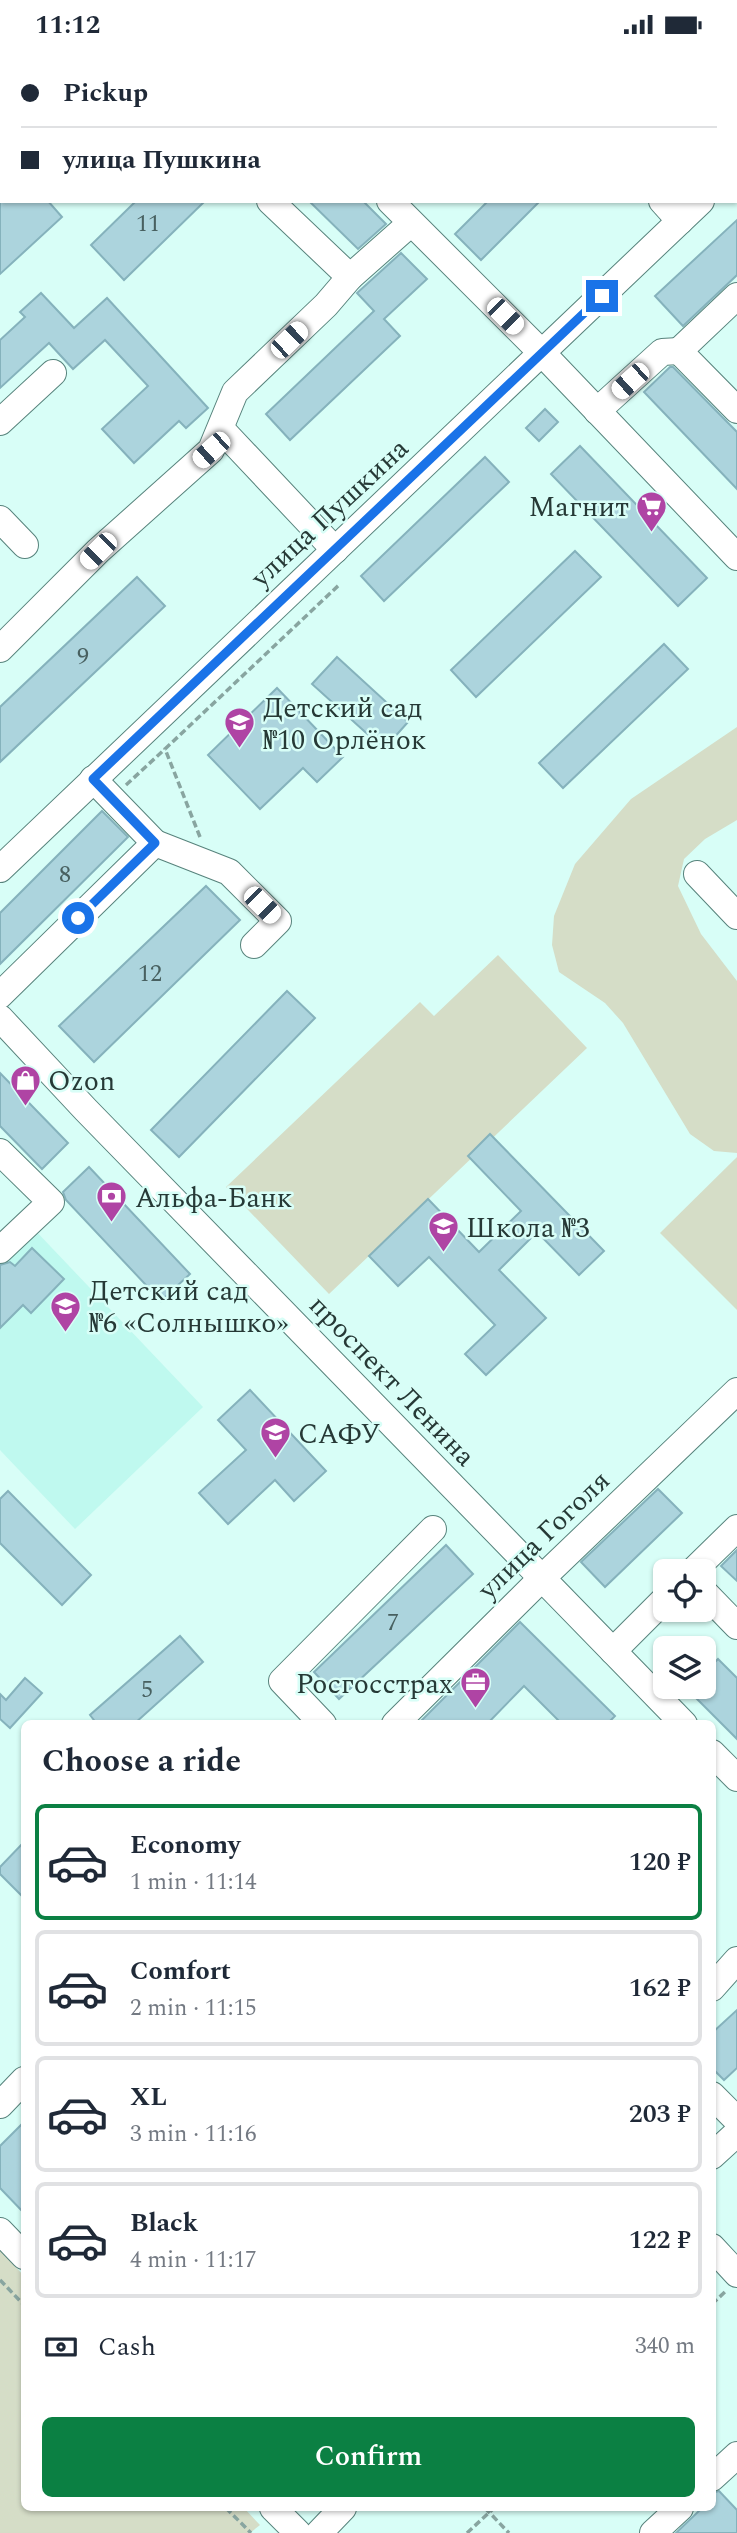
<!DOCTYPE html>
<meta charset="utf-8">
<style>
body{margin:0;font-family:Spectral,serif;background:#f6f6f7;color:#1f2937;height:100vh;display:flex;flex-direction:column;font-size:26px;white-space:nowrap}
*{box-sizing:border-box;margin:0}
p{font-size:23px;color:#747a83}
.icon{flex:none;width:38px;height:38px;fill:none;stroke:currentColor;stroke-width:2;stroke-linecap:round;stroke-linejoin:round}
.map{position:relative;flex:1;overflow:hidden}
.side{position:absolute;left:21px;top:1671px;width:695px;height:791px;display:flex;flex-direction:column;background:#fff;border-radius:10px;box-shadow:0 2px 5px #0004}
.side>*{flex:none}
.top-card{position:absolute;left:0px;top:0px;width:738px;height:154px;box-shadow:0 2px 5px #0004;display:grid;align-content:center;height:154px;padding:0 21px;background:#fff}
.controls{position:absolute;left:653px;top:1510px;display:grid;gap:14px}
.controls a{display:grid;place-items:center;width:63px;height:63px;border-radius:10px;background:#fff;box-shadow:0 2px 5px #0004;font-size:35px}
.end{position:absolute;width:32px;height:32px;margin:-16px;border:9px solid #1a73e8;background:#fff;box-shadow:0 0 0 4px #fff}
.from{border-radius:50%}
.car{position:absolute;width:21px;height:42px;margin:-21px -10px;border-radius:9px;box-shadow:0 0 5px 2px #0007;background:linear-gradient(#fff 24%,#345 0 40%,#fff 0 76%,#345 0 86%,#fff 0)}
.top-card b{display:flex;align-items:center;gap:24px;height:66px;font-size:26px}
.top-card b+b{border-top:2px solid #e0e1e3}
.top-card i{width:18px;height:18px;background:#1f2937}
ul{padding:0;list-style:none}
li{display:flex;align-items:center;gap:21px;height:116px;margin:0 14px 10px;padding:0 7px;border:4px solid #e0e1e3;border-radius:10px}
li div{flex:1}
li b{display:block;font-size:26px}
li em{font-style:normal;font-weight:600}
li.active{border-color:#0b8043}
li>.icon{width:63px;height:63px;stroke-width:1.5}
h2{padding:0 21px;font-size:32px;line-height:84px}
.pay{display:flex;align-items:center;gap:18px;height:77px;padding:0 21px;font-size:26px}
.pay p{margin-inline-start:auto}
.cta{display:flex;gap:14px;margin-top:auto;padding:14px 21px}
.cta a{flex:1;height:80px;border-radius:10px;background:#0b8043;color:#fff;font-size:28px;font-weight:600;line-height:80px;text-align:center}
.status{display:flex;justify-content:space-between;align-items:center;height:49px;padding:0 35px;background:#fff;direction:ltr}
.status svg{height:19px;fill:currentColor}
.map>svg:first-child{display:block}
.built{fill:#bff9ef}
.green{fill:#d5ddc7}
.building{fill:#acd4dd;stroke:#85b2bc;stroke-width:2}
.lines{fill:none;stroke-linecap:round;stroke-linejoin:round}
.minor-casing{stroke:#57837c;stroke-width:28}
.path{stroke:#88a5a0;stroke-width:3.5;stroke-dasharray:7 3.5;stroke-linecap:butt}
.minor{stroke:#fff;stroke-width:26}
.route{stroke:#1a73e8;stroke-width:9}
.labels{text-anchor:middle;stroke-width:5;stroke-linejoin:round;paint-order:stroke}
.number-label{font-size:24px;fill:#486060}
.poi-label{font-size:28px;fill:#263936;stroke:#d8fef7;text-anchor:start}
.street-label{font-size:28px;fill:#263936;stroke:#d8fef7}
</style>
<div class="status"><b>11:12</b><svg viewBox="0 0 49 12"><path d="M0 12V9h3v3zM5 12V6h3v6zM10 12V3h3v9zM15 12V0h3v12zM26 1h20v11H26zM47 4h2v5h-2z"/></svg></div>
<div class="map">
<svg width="737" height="2484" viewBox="0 0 737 2484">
<rect width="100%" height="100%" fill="#d8fef7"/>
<polygon class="built" points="32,1178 203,1358 75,1480 0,1401 0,1209"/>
<g class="green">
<polygon points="737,678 737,771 705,790 684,810 678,837 701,885 737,932 737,1104 714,1102 690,1085 623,974 605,954 559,923 552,896 554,867 575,815 631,750"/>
<polygon points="498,906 587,999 329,1245 226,1138 420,953 434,967"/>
<polygon points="737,1108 737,1261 660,1184"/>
<polygon points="0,2201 24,2227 24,2459 244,2459 260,2476 250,2484 0,2484"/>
</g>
<g class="building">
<polygon points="0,152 48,152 62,168 0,225"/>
<polygon points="136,152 205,152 124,231 91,196"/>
<polygon points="309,152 363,152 386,175 358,200"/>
<polygon points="488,152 540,152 481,211 455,185"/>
<polygon points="737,171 737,226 683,277 655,247"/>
<polygon points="401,204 427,230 384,270 400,287 290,391 266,365 374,262 357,244"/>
<polygon points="41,244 74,279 107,249 208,359 186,379 179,372 134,414 102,380 148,337 105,291 73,320 49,294 0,339 0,291 25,268 20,263"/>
<polygon points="670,318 673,318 737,383 737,440 644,343"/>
<polygon points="545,360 558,373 539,392 526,379"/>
<polygon points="580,397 707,529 678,557 551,425"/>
<polygon points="485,408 509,433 384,552 361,527"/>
<polygon points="575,502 601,528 476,648 451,621"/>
<polygon points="137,528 165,557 0,713 0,658"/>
<polygon points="664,595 688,620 563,739 539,714"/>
<polygon points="337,608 408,673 384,700 312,635"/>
<polygon points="277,639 343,708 317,733 303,719 260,760 208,706"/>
<polygon points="102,762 128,788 0,915 0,864"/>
<polygon points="206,837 240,871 94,1013 59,977"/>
<polygon points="287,942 315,969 179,1108 151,1081"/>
<polygon points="0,1024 68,1094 42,1120 0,1077"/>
<polygon points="490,1085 604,1202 579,1226 537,1183 499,1221 546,1269 486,1326 465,1305 495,1276 429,1208 398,1237 369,1207 428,1150 479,1203 521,1162 468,1107"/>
<polygon points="89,1118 190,1225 161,1252 66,1151 63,1143"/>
<polygon points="32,1199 64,1230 31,1264 23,1256 0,1279 0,1216 10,1213 15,1217"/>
<polygon points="250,1341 326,1422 294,1452 275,1431 228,1475 199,1444 246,1401 218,1371"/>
<polygon points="658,1440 682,1464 605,1538 581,1513"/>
<polygon points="8,1442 91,1526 62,1556 0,1494 0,1450"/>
<polygon points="446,1496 473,1525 339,1650 314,1623"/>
<polygon points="737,1501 737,1532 721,1517"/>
<polygon points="520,1573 615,1667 607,1675 562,1675 524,1637 487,1675 418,1675"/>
<polygon points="180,1587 203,1613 134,1675 97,1675 90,1666"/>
<polygon points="718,1610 737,1629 737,1690 685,1638 704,1638 704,1624"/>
<polygon points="25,1629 42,1644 10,1679 0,1670 0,1645 6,1651"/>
<polygon points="24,1793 24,1849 0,1825 0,1818"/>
<polygon points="737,1961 737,2019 724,2031 712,2019 712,1984"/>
<polygon points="24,2073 24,2164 0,2139 0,2097"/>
<polygon points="719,2442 737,2461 737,2484 676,2484 702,2459 712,2459 712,2444"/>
</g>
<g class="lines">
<defs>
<g id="minor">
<polyline points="111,0 113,2"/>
<polyline points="237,0 239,2"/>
<polyline points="467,0 468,2"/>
<polyline points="64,2 65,0"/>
<polyline points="612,2 614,0"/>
<polyline points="0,61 2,59"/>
<polyline points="270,152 350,228"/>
<polyline points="390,152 542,304 737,508"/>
<polyline points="662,152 680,172"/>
<polyline points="737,247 679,302 737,361"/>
<polyline points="597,362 662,303 679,302"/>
<polyline points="0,373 53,324"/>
<polyline points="221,380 335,501"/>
<polyline points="0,470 25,496"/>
<polyline points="0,600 98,502 211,401 235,343 326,256 350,228 411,174"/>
<polyline points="93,730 155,794"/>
<polyline points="0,820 701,152"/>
<polyline points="697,825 737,867"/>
<polyline points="0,946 155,794 229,823 278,872 254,896"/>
<polyline points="0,969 86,1061 684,1675"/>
<polyline points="0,1103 51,1153 0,1201"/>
<polyline points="693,1522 737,1479"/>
<polyline points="704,1543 737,1577"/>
<polyline points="613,1602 665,1550"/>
<polyline points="323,1675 282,1632 433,1480"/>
<polyline points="395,1675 541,1530 737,1342"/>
<polyline points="712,1704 737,1729"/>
<polyline points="712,1939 737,1911"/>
<polyline points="712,2046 737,2071"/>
<polyline points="0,2056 24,2031"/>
<polyline points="712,2107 737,2084"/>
<polyline points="0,2182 24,2207"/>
<polyline points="712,2198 737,2225"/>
<polyline points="712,2429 737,2406"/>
<polyline points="273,2459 298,2484"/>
<polyline points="319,2484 343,2459"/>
<polyline points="653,2484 680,2459"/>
</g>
</defs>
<use href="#minor" class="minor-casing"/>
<g class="path">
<polyline points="126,736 165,700"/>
<polyline points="200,788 165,700 340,535"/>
<polyline points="0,2231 24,2256"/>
<polyline points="712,2255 726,2242"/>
<polyline points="226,2459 251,2484"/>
<polyline points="485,2459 509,2484"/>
<polyline points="467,2484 494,2459"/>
</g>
<use href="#minor" class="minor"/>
</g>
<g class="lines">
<polyline class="route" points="78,869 155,794 93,730 602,247"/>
</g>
<defs>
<symbol id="supermarket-pin" viewBox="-11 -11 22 30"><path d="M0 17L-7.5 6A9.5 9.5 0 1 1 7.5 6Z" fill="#af44a4" stroke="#d8fef7"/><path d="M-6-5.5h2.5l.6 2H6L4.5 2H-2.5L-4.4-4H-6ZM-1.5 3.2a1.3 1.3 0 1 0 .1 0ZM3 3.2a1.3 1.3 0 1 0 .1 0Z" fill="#fff"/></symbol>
<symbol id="school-pin" viewBox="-11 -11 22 30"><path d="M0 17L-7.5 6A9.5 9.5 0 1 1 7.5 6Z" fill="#af44a4" stroke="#d8fef7"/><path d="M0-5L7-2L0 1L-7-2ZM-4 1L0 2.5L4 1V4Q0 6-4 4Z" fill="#fff"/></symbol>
<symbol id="shop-pin" viewBox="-11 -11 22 30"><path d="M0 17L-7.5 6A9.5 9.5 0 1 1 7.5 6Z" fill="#af44a4" stroke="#d8fef7"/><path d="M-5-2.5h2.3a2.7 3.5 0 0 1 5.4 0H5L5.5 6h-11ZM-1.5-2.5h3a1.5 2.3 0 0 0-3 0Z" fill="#fff"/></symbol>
<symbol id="bank-pin" viewBox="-11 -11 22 30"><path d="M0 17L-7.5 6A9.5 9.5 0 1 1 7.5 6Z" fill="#af44a4" stroke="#d8fef7"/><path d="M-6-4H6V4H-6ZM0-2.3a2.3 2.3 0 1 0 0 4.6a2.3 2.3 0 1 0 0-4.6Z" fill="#fff"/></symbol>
<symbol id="university-pin" viewBox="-11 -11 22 30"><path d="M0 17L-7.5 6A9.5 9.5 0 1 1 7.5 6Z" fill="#af44a4" stroke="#d8fef7"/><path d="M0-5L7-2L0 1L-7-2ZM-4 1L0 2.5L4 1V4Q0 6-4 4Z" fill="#fff"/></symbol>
<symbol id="office-pin" viewBox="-11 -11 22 30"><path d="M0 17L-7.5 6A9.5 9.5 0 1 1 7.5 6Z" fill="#af44a4" stroke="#d8fef7"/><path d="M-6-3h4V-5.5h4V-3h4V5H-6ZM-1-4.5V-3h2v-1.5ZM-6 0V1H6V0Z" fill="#fff"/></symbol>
</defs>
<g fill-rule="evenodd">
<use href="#supermarket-pin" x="634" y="440" width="35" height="47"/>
<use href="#school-pin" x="222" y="656" width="35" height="47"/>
<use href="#shop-pin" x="8" y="1014" width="35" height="47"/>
<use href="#bank-pin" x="94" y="1130" width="35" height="47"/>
<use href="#school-pin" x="426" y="1160" width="35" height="47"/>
<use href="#school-pin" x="48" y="1240" width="35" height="47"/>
<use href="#university-pin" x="258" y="1366" width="35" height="47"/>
<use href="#office-pin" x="458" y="1616" width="35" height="47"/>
</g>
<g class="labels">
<g class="number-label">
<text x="148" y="182">11</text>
<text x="83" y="615">9</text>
<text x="65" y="833">8</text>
<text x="150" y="932">12</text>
<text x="393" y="1581">7</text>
<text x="147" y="1648">5</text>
</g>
<g class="poi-label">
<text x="629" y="467" text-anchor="end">Магнит</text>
<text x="263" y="668">Детский сад<tspan x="263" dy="32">№10 Орлёнок</tspan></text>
<text x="48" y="1041">Ozon</text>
<text x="135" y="1158">Альфа-Банк</text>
<text x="466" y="1188">Школа №3</text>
<text x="89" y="1251">Детский сад<tspan x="89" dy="32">№6 «Солнышко»</tspan></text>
<text x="298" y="1394">САФУ</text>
<text x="453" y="1644" text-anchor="end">Росгосстрах</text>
</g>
<g class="street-label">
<text transform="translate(329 463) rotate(-43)" y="10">улица Пушкина</text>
<text transform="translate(393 1331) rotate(46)" y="10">проспект Ленина</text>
<text transform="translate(543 1485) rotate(-44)" y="10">улица Гоголя</text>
</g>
</g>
</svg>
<div class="controls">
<a><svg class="icon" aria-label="locate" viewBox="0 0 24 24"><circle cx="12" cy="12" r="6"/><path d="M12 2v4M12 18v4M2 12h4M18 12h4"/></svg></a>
<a><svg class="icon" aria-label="layers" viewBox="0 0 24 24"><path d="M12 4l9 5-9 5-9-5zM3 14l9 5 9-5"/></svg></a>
</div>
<i class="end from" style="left:78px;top:869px"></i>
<i class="end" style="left:602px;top:247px"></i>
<i class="car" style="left:505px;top:267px;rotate:135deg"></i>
<i class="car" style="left:289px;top:291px;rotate:46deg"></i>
<i class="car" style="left:630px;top:332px;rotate:228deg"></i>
<i class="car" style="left:211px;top:401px;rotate:228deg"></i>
<i class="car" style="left:98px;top:502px;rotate:225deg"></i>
<i class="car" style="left:262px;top:856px;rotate:135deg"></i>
<div class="top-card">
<b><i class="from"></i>Pickup</b>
<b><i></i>улица Пушкина</b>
</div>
<section class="side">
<h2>Choose a ride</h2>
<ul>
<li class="active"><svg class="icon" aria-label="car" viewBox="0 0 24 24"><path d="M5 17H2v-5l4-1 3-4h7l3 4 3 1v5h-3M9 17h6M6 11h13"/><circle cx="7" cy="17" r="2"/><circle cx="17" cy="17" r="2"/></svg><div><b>Economy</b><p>1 min · 11:14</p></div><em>120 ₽</em></li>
<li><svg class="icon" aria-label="car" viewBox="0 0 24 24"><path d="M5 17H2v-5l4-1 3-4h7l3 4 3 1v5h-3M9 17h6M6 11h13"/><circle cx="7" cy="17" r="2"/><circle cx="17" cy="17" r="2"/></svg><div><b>Comfort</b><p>2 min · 11:15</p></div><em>162 ₽</em></li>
<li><svg class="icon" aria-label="car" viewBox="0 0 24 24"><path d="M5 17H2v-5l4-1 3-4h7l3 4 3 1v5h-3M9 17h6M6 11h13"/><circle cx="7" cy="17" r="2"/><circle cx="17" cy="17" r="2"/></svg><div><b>XL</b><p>3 min · 11:16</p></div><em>203 ₽</em></li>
<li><svg class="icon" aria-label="car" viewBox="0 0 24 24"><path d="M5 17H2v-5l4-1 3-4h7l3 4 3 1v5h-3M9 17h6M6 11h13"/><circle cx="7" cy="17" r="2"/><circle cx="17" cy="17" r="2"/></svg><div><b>Black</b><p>4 min · 11:17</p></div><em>122 ₽</em></li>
</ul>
<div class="pay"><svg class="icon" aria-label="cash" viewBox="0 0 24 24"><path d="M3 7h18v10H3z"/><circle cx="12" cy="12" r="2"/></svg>Cash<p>340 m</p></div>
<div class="cta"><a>Confirm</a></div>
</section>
</div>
